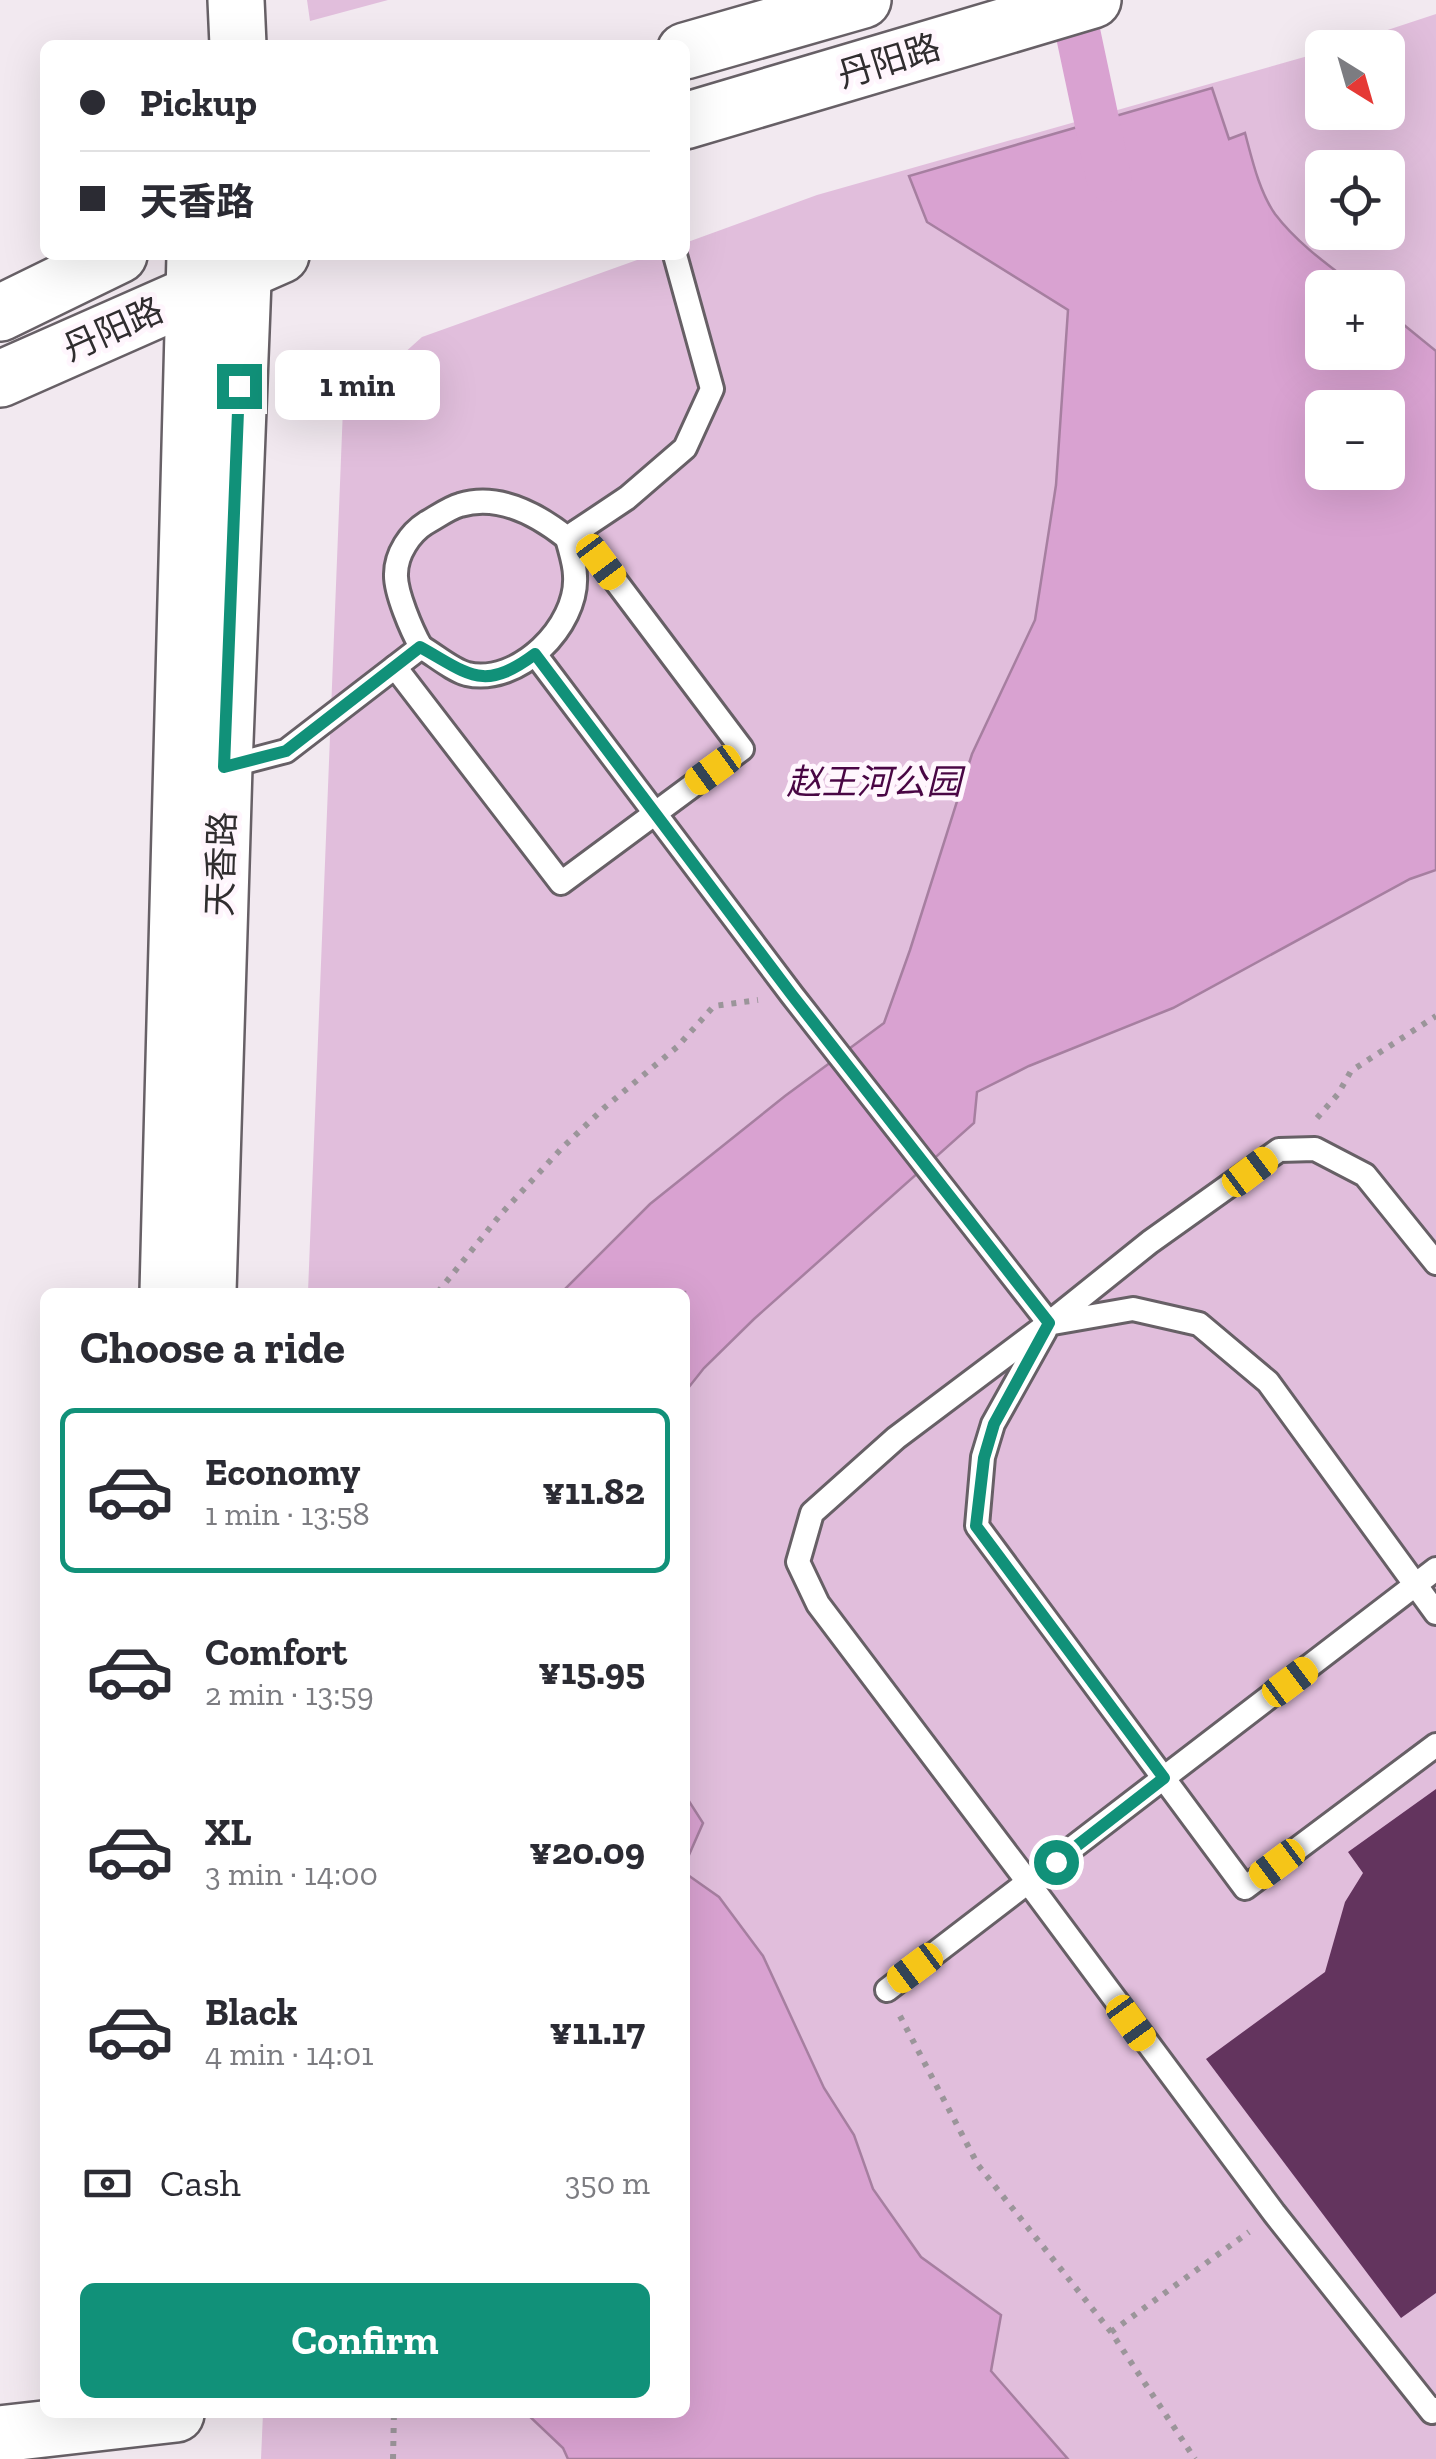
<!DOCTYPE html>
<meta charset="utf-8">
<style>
body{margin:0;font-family:"Zilla Slab","Noto Sans SC",serif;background:#f2f2f3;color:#2b2b33;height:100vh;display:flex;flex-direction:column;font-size:38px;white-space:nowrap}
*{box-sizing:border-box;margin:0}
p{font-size:32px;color:#7c7c81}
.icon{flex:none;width:55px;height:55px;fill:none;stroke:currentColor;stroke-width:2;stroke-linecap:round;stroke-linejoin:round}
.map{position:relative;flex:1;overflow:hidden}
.panel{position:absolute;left:40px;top:1288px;width:650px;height:1130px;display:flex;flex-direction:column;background:#fff;border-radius:15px;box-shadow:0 10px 40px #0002}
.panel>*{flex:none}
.top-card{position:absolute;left:40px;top:40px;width:650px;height:220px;border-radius:15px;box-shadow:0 10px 40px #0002;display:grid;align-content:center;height:220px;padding:0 40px;background:#fff}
.needle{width:65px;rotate:143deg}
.controls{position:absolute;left:1305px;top:30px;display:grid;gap:20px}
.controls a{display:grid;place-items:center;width:100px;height:100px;border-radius:15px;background:#fff;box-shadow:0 10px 40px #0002;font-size:50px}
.end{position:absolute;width:45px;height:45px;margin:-22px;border:12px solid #119179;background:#fff;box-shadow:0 0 0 5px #fff}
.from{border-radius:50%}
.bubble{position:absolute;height:70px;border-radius:15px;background:#fff;box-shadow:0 10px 40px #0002;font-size:32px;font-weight:700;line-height:70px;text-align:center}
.car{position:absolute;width:30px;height:60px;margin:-30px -15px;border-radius:12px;box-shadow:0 0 8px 2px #0007;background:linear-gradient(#f5c518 24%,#345 0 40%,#f5c518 0 76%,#345 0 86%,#f5c518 0)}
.top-card b{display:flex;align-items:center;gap:35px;height:95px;font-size:38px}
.top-card b+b{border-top:2px solid #e1e1e2}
.top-card i{width:25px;height:25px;background:#2b2b33}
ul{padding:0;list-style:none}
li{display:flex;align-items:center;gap:30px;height:165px;margin:0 20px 15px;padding:0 20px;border:5px solid transparent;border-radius:15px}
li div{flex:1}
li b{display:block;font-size:38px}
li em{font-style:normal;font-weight:700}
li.active{border-color:#119179}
li>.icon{width:90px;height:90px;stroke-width:1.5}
h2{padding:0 40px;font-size:45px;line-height:120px}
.pay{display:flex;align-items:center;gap:25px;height:110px;padding:0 40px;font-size:38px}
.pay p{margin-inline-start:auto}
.cta{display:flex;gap:20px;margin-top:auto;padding:20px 40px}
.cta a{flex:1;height:115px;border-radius:15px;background:#119179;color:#fff;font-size:40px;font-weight:700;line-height:115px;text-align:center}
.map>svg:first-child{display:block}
.green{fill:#e1bedc;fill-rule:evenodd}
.water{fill:#d9a2d1;stroke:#a67fa0;stroke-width:2.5;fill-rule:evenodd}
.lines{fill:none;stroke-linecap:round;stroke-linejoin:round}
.canal{stroke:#d9a2d1;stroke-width:45}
.building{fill:#63345e}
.lane-casing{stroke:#676066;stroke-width:28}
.secondary-casing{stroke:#676066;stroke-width:60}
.primary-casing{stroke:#676066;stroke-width:60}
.path{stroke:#9b959a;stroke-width:6;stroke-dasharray:5 8;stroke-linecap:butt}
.lane{stroke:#fff;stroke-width:22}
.secondary{stroke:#fff;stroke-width:55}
.primary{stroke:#fff;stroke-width:55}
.route{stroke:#119179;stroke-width:12}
.labels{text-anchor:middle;stroke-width:10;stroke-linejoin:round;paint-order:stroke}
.street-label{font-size:35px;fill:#302d2f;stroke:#fff6fd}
.park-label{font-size:35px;font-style:italic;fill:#490644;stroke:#fff6fd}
</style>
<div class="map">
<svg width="1436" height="2459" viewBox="0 0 1436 2459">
<rect width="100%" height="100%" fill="#f2e9f0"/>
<g class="green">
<polygon points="307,0 388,0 310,21"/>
<path d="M1436,14V2459H261L263,2413L685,2412V1292H308L343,408L422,337L651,255H685V243L817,195L1322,52V112H1388V48L1336,47ZM1322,168H1388V232H1322ZM1322,288H1388V352H1322ZM1322,408H1388V472H1322Z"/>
</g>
<g class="water">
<path d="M1212,88L1229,139L1245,133C1252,159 1259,191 1275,214C1297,243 1328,265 1357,287L1322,288V352H1388V312L1436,351V870L1410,879L1173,1008L1029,1066L977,1092L974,1123L754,1319L704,1368L685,1392V1292H562L650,1204L785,1096L884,1023L910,950L972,754L1035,620L1056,485L1068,310L927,222L909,176ZM1322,408H1388V472H1322Z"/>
<polygon points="685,1795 703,1823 685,1864"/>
<polygon points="685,1873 719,1897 763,1956 824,2088 854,2135 873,2189 921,2257 1001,2315 991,2371 1068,2459 568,2459 563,2448 526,2413 685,2412"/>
</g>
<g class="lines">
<polyline class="canal" points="1071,0 1109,179"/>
</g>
<polygon class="building" points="1436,1789 1436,2293 1401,2318 1206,2059 1325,1972 1345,1902 1363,1873 1348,1852"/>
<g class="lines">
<defs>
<g id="lane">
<path d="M421,647C435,655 452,670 467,674C518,686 578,626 575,576C575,564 570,550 567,538"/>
<polyline points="535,654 792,995 1049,1323"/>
<polyline points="395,667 561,883 742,749 578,531"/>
<path d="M225,767L286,751L421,647C412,631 395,592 396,574C396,554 410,533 426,523C437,517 449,508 460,505C499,493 538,515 567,538L627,498L685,448L712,389L675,255"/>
<polyline points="1436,1263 1365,1175 1315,1149 1279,1150 1150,1242 1049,1323 896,1438 812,1513 798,1562 818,1604 1028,1882 1436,1569"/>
<polyline points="1053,1323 1133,1309 1199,1324 1268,1382 1436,1613"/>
<polyline points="1045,1331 993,1424 983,1457 977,1526 1245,1888 1436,1745"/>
<polyline points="887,1990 1028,1882 1274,2213 1432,2412 1436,2409"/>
</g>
<g id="secondary">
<polyline points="236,0 238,45"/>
<polyline points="168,1292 195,255"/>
<polyline points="208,1292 224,767 244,255"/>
<polyline points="0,2434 176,2414"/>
</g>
<g id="primary">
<polyline points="685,51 863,0"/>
<polyline points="685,121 1093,0"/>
<polyline points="0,313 119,255"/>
<polyline points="0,379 281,255"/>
</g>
</defs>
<use href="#lane" class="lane-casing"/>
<use href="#secondary" class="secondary-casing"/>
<use href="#primary" class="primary-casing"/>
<g class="path">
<polyline points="1317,1118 1338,1094 1351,1071 1436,1016"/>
<polyline points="438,1292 501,1214 561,1149 604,1108 677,1047 714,1006 758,1000"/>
<polyline points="900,2016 978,2165 1111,2332 1195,2459"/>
<polyline points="1111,2332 1249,2232"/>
<polyline points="393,2459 394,2412"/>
</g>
<use href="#lane" class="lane"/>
<use href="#secondary" class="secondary"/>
<use href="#primary" class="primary"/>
</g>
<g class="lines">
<path class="route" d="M239,386L224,767L286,751L420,647C469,674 483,693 535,654L792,995L1049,1323L994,1424L984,1458L976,1526L1164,1778L1056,1862"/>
</g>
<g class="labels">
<g class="street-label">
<text transform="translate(889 61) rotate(-17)" y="12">丹阳路</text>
<text transform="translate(113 329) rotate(-24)" y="12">丹阳路</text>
<text transform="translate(221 864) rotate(-88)" y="12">天香路</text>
</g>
<g class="park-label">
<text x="874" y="794">赵王河公园</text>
</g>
</g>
</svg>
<div class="controls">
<a><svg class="needle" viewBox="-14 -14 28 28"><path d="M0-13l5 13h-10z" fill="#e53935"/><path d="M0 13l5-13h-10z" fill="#7c7c81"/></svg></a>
<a><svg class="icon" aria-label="locate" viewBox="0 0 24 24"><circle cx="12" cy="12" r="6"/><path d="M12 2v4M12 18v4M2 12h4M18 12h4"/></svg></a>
<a>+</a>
<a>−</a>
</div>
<i class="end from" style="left:1056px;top:1862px"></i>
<i class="end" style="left:239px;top:386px"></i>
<div class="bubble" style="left:275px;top:350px;width:165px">1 min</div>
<i class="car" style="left:601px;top:562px;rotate:143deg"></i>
<i class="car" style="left:713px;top:770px;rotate:234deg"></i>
<i class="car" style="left:1250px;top:1172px;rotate:53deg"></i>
<i class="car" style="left:1290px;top:1682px;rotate:53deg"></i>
<i class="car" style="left:1277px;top:1864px;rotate:233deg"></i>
<i class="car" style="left:915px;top:1968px;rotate:233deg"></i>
<i class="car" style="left:1131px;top:2023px;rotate:144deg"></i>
<div class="top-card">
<b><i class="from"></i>Pickup</b>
<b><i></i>天香路</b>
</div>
<section class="panel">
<h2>Choose a ride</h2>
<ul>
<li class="active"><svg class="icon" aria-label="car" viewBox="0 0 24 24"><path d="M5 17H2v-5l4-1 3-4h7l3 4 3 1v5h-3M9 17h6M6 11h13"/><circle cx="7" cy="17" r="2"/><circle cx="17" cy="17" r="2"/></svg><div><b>Economy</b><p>1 min · 13:58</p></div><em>¥11.82</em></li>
<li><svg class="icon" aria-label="car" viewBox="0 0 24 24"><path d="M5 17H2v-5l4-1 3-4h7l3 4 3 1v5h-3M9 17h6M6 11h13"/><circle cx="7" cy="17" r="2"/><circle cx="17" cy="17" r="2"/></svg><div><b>Comfort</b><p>2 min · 13:59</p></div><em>¥15.95</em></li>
<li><svg class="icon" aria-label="car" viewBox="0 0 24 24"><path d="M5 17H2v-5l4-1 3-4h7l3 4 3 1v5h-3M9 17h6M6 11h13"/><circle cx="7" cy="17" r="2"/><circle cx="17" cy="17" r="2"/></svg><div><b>XL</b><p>3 min · 14:00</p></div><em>¥20.09</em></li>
<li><svg class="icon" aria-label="car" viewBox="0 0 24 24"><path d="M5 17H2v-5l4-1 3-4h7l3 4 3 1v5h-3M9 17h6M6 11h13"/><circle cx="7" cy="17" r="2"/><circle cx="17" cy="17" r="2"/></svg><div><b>Black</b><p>4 min · 14:01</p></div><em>¥11.17</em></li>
</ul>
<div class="pay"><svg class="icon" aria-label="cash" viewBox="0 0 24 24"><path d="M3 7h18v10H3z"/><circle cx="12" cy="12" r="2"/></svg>Cash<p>350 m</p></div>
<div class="cta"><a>Confirm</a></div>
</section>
</div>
